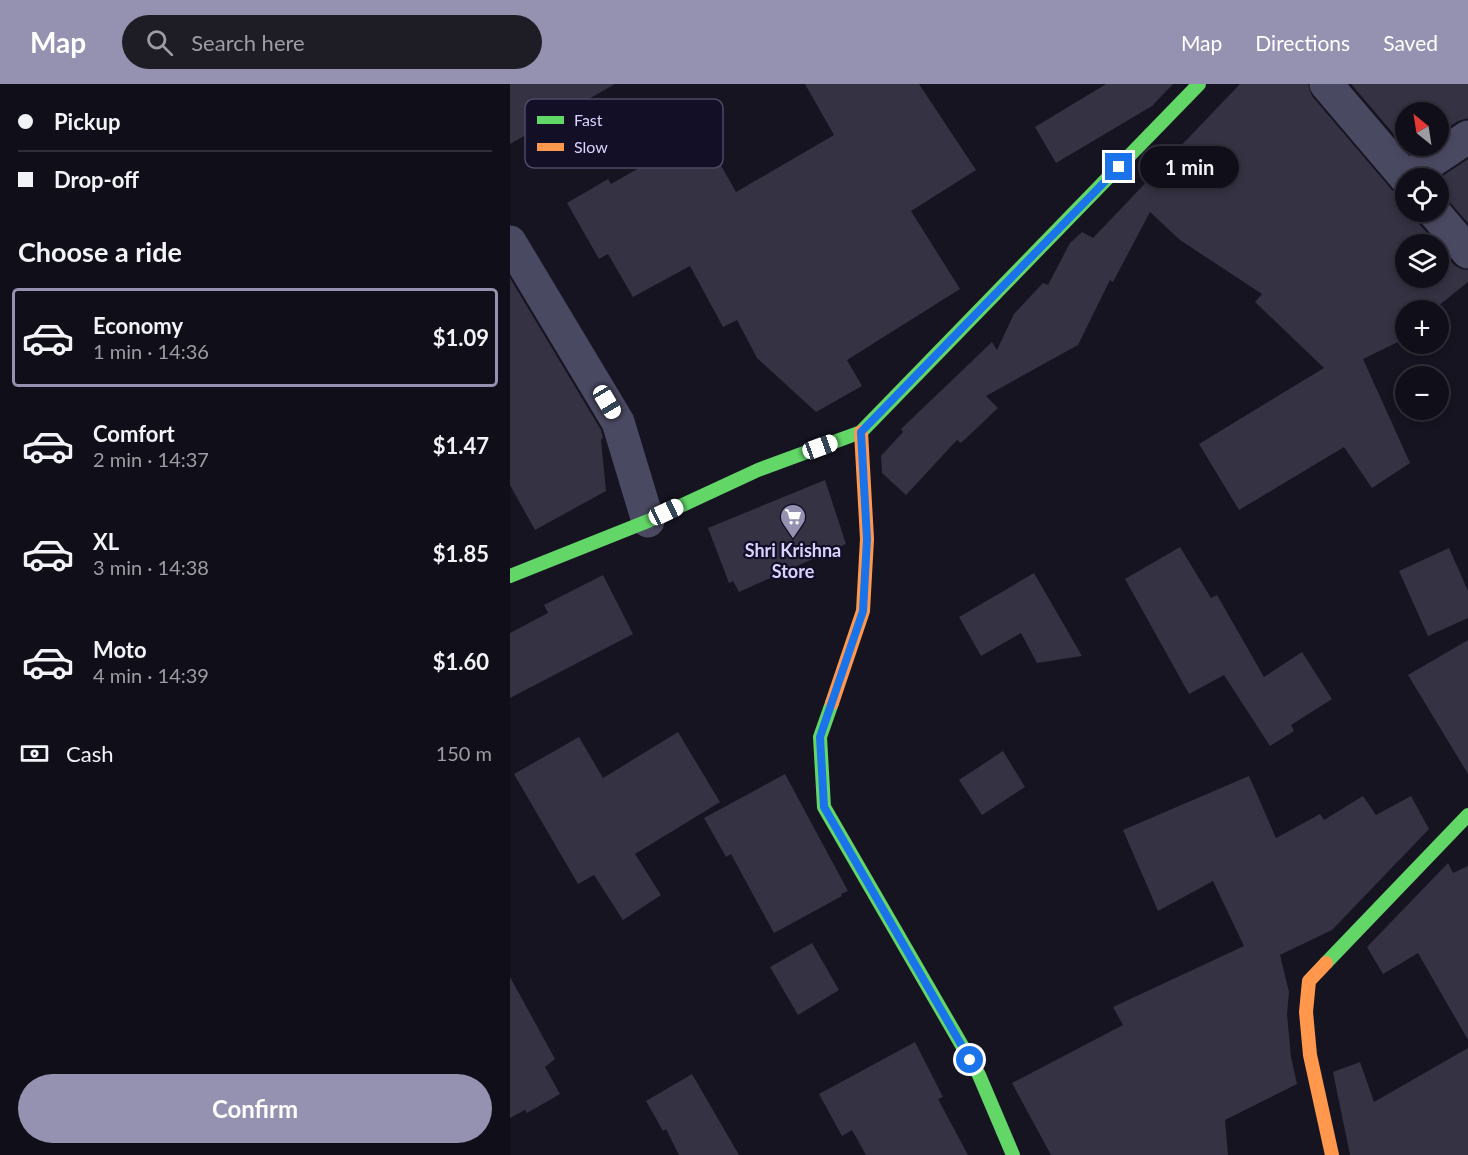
<!DOCTYPE html>
<meta charset="utf-8">
<style>
body{margin:0;font-family:Lato,sans-serif;background:#1e1d26;color:#f1f3f6;height:100vh;display:flex;flex-direction:column;font-size:22px;white-space:nowrap}
*{box-sizing:border-box;margin:0}
p{font-size:20px;color:#9c9ca2}
.icon{flex:none;width:33px;height:33px;fill:none;stroke:currentColor;stroke-width:2;stroke-linecap:round;stroke-linejoin:round}
.map{position:relative;flex:1;overflow:hidden}
.drawer{display:flex;flex-direction:column;background:#100f19;width:510px}
.drawer>*{flex:none}
.guide{display:grid;align-content:center;height:132px;padding:0 18px;background:#100f19}
.needle{width:39px;rotate:330deg}
.fabs{position:absolute;left:885px;top:18px;display:grid;gap:12px}
.fabs a{display:grid;place-items:center;width:54px;height:54px;border-radius:50%;background:#100f19;box-shadow:0 3px 9px #0003,0 0 0 2px #302f38;font-size:30px}
.end{position:absolute;width:27px;height:27px;margin:-14px;border:8px solid #1a73e8;background:#fff;box-shadow:0 0 0 3px #fff}
.from{border-radius:50%}
.bubble{position:absolute;height:42px;border-radius:21px;background:#100f19;box-shadow:0 3px 9px #0003,0 0 0 2px #302f38;font-size:20px;font-weight:700;line-height:42px;text-align:center}
.car{position:absolute;width:18px;height:36px;margin:-18px -9px;border-radius:8px;box-shadow:0 0 4px 2px #0007;background:linear-gradient(#fff 24%,#345 0 40%,#fff 0 76%,#345 0 86%,#fff 0)}
.guide b{display:flex;align-items:center;gap:21px;height:57px;font-size:22px}
.guide b+b{border-top:2px solid #302f38}
.guide i{width:15px;height:15px;background:#f1f3f6}
ul{padding:0;list-style:none}
li{display:flex;align-items:center;gap:18px;height:99px;margin:0 12px 9px;padding:0 6px;border:3px solid transparent;border-radius:6px}
li div{flex:1}
li b{display:block;font-size:22px}
li em{font-style:normal;font-weight:700}
li.selected{border-color:#9591b1}
li>.icon{width:54px;height:54px;stroke-width:1.5}
h2{padding:0 18px;font-size:27px;line-height:72px}
.pay{display:flex;align-items:center;gap:15px;height:66px;padding:0 18px;font-size:22px}
.pay p{margin-inline-start:auto}
.button{display:flex;gap:12px;margin-top:auto;padding:12px 18px}
.button a{flex:1;height:69px;border-radius:36px;background:#9591b1;color:#fff;font-size:24px;font-weight:700;line-height:69px;text-align:center}
header{display:flex;align-items:center;gap:36px;box-sizing:border-box;height:84px;padding:0 30px;background:#9591b1;color:#fff}
header strong{font-size:28px}
nav{display:flex;gap:33px;margin-inline-start:auto;font-size:21px}
.search{width:420px;height:54px;background:#1e1d26;display:flex;align-items:center;gap:15px;box-sizing:border-box;padding:0 21px;border-radius:33px;color:#9c9ca2;font-size:22px}
main{display:flex;flex:1;min-height:0}
.map>svg:first-child{display:block}
.building{fill:#343243}
.lines{fill:none;stroke-linecap:round;stroke-linejoin:round}
.street{stroke:#4a4962;stroke-width:33}
.fast{stroke:#63d668;stroke-width:14}
.slow{stroke:#ff974d;stroke-width:14}
.route{stroke:#1a73e8;stroke-width:8}
.labels{text-anchor:middle;stroke-width:4.5;stroke-linejoin:round;paint-order:stroke}
.poi-label{font-size:18px;font-weight:bold;fill:#d9d4ff;stroke:#130f26}
.key{fill:#130f26;stroke:#4e4a67;stroke-width:1.5}
.key-label{font-size:16px;fill:#d9d4ff}
</style>
<header>
<strong>Map</strong>
<div class="search"><svg class="icon" aria-label="search" viewBox="0 0 24 24"><circle cx="10" cy="10" r="6"/><path d="M15 15l6 6"/></svg>Search here</div>
<nav><a>Map</a><a>Directions</a><a>Saved</a></nav>
</header>
<main>
<section class="drawer">
<div class="guide">
<b><i class="from"></i>Pickup</b>
<b><i></i>Drop-off</b>
</div>
<h2>Choose a ride</h2>
<ul>
<li class="selected"><svg class="icon" aria-label="car" viewBox="0 0 24 24"><path d="M5 17H2v-5l4-1 3-4h7l3 4 3 1v5h-3M9 17h6M6 11h13"/><circle cx="7" cy="17" r="2"/><circle cx="17" cy="17" r="2"/></svg><div><b>Economy</b><p>1 min · 14:36</p></div><em>$1.09</em></li>
<li><svg class="icon" aria-label="car" viewBox="0 0 24 24"><path d="M5 17H2v-5l4-1 3-4h7l3 4 3 1v5h-3M9 17h6M6 11h13"/><circle cx="7" cy="17" r="2"/><circle cx="17" cy="17" r="2"/></svg><div><b>Comfort</b><p>2 min · 14:37</p></div><em>$1.47</em></li>
<li><svg class="icon" aria-label="car" viewBox="0 0 24 24"><path d="M5 17H2v-5l4-1 3-4h7l3 4 3 1v5h-3M9 17h6M6 11h13"/><circle cx="7" cy="17" r="2"/><circle cx="17" cy="17" r="2"/></svg><div><b>XL</b><p>3 min · 14:38</p></div><em>$1.85</em></li>
<li><svg class="icon" aria-label="car" viewBox="0 0 24 24"><path d="M5 17H2v-5l4-1 3-4h7l3 4 3 1v5h-3M9 17h6M6 11h13"/><circle cx="7" cy="17" r="2"/><circle cx="17" cy="17" r="2"/></svg><div><b>Moto</b><p>4 min · 14:39</p></div><em>$1.60</em></li>
</ul>
<div class="pay"><svg class="icon" aria-label="cash" viewBox="0 0 24 24"><path d="M3 7h18v10H3z"/><circle cx="12" cy="12" r="2"/></svg>Cash<p>150 m</p></div>
<div class="button"><a>Confirm</a></div>
</section>
<div class="map">
<svg width="958" height="1071" viewBox="0 0 958 1071">
<rect width="100%" height="100%" fill="#161421"/>
<g class="building">
<polygon points="0,0 105,0 0,60"/>
<polygon points="295,0 409,0 466,86 401,127 450,205 337,276 352,302 306,328 247,274 227,236 213,243 180,182 123,213 98,170 89,175 57,119 98,95 101,100 192,48 226,108 324,51"/>
<polygon points="596,0 663,0 642,22 546,79 525,43"/>
<polygon points="730,0 798,0 802,12 882,106 888,111 896,112 896,128 906,128 909,140 927,160 896,160 896,194 928,194 928,162 944,181 951,185 958,186 958,198 923,226 896,226 896,254 853,275 900,379 862,404 834,363 729,426 689,360 814,284 745,218 752,210 670,156 640,128 603,198 600,196 568,261 476,312 488,324 451,359 447,356 396,411 372,389 371,372 393,348 391,345 482,258 487,266 504,230 533,199 538,201 560,159 572,148 583,154"/>
<polygon points="841,0 958,0 958,34 948,37 928,50 928,28 896,28 896,62 911,62 900,69"/>
<polygon points="958,75 958,139 938,116 928,110 928,95"/>
<polygon points="0,194 91,346 93,354 91,356 96,407 25,446 0,401"/>
<polygon points="315,396 336,460 229,508 223,497 219,499 198,444"/>
<polygon points="670,463 701,514 707,511 754,593 792,568 822,615 781,641 784,647 760,662 714,591 679,610 615,495"/>
<polygon points="939,464 958,507 958,534 918,552 889,487"/>
<polygon points="524,489 572,572 527,579 511,549 471,572 449,533"/>
<polygon points="93,491 123,550 0,614 0,549 38,529 34,521"/>
<polygon points="958,556 958,690 898,591"/>
<polygon points="168,648 210,718 125,770 151,811 113,836 84,791 68,800 4,690 69,653 93,694"/>
<polygon points="493,667 515,703 472,731 449,696"/>
<polygon points="275,690 338,807 331,810 332,812 264,849 221,770 216,773 194,734"/>
<polygon points="739,692 766,754 810,730 814,736 853,712 866,731 901,712 919,745 822,846 770,871 779,908 777,930 781,973 787,1000 715,1036 718,1071 541,1071 502,999 613,941 603,923 734,862 703,797 648,827 613,746"/>
<polygon points="938,779 943,789 958,782 958,956 908,869 873,890 857,863"/>
<polygon points="302,859 329,906 288,931 260,883"/>
<polygon points="0,893 45,975 35,983 50,1010 17,1029 15,1026 0,1034"/>
<polygon points="405,958 433,1013 428,1015 458,1071 356,1071 342,1046 332,1052 309,1010"/>
<polygon points="958,964 958,1071 840,1071 823,988 850,978 864,1018"/>
<polygon points="182,990 229,1071 169,1071 156,1045 153,1047 136,1017"/>
</g>
<g class="lines">
<g class="street">
<polyline points="816,0 896,94"/>
<polyline points="896,94 958,53"/>
<polyline points="924,128 958,168"/>
<polyline points="0,158 108,338 138,437"/>
</g>
<g class="fast">
<polyline points="0,492 138,437 248,386 351,348 689,0"/>
<polyline points="322,619 310,653 314,723 469,991 503,1071"/>
<polyline points="816,879 958,731"/>
</g>
<g class="slow">
<polyline points="322,619 353,527 357,455 351,348"/>
<polyline points="816,879 799,897 796,928 800,971 822,1071"/>
</g>
</g>
<g class="lines">
<polyline class="route" points="460,976 314,723 310,653 353,527 357,455 351,348 609,83"/>
</g>
<defs>
<symbol id="supermarket-pin" viewBox="-11 -11 22 30"><path d="M0 17L-7.5 6A9.5 9.5 0 1 1 7.5 6Z" fill="#9591b1" stroke="#130f26"/><path d="M-6-5.5h2.5l.6 2H6L4.5 2H-2.5L-4.4-4H-6ZM-1.5 3.2a1.3 1.3 0 1 0 .1 0ZM3 3.2a1.3 1.3 0 1 0 .1 0Z" fill="#fff"/></symbol>
</defs>
<g fill-rule="evenodd">
<use href="#supermarket-pin" x="268" y="418" width="30" height="40"/>
</g>
<g class="labels">
<g class="poi-label">
<text x="283" y="473">Shri Krishna<tspan x="283" dy="21">Store</tspan></text>
</g>
</g>
<rect x="15" y="15" width="198" height="69" rx="9" class="key"/>
<rect x="27" y="32" width="27" height="8" fill="#63d668"/>
<rect x="27" y="59" width="27" height="8" fill="#ff974d"/>
<g class="key-label">
<text x="64" y="42">Fast</text>
<text x="64" y="69">Slow</text>
</g>
</svg>
<div class="fabs">
<a><svg class="needle" viewBox="-14 -14 28 28"><path d="M0-13l5 13h-10z" fill="#e53935"/><path d="M0 13l5-13h-10z" fill="#9c9ca2"/></svg></a>
<a><svg class="icon" aria-label="locate" viewBox="0 0 24 24"><circle cx="12" cy="12" r="6"/><path d="M12 2v4M12 18v4M2 12h4M18 12h4"/></svg></a>
<a><svg class="icon" aria-label="layers" viewBox="0 0 24 24"><path d="M12 4l9 5-9 5-9-5zM3 14l9 5 9-5"/></svg></a>
<a>+</a>
<a>−</a>
</div>
<i class="end from" style="left:460px;top:976px"></i>
<i class="end" style="left:609px;top:83px"></i>
<div class="bubble" style="left:630px;top:62px;width:99px">1 min</div>
<i class="car" style="left:97px;top:318px;rotate:149deg"></i>
<i class="car" style="left:310px;top:363px;rotate:70deg"></i>
<i class="car" style="left:156px;top:428px;rotate:65deg"></i>
</div>
</main>
